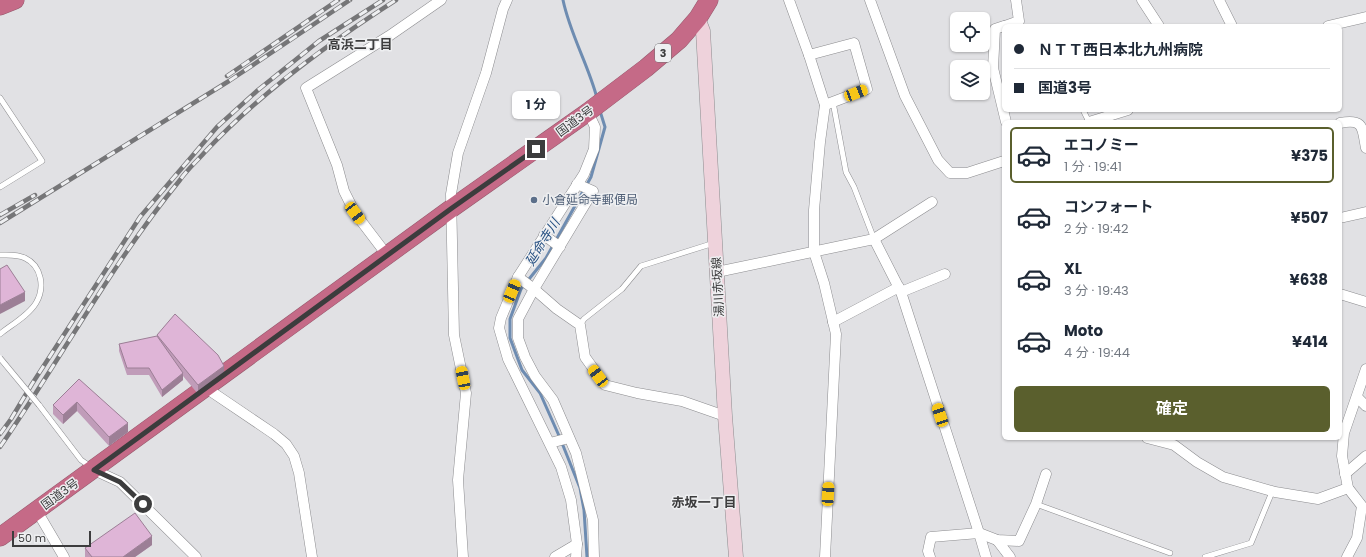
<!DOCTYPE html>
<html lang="ja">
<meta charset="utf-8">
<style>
body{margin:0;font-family:Poppins,"Noto Sans JP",sans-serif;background:#f6f6f7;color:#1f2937;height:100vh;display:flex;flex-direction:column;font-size:15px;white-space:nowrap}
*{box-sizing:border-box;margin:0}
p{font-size:13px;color:#747a83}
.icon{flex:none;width:22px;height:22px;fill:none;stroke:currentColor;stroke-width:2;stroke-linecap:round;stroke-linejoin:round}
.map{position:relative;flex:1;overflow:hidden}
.side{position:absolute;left:1002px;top:120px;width:340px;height:320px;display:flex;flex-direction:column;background:#fff;border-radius:6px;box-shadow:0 1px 3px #0004}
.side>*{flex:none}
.banner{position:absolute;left:1002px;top:24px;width:340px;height:88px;border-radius:6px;box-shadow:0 1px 3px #0004;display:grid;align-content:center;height:88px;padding:0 12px;background:#fff}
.tools{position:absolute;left:950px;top:12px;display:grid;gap:8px}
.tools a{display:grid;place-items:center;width:40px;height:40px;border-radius:6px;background:#fff;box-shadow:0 1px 3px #0004;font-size:20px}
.scale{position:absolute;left:12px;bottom:10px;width:79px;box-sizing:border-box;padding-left:4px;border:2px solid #3c3c3d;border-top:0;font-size:11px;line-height:14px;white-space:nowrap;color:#3c3c3d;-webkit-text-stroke:3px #eeeff1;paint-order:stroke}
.end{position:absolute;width:18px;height:18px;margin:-9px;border:5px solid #3c3c3d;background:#fff;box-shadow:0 0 0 2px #fff}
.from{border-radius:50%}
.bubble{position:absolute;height:28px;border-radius:6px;background:#fff;box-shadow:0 1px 3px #0004;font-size:13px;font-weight:700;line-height:28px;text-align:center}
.car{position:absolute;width:12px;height:24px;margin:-12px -6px;border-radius:5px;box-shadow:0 0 3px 1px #0007;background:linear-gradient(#f5c518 24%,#345 0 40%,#f5c518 0 76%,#345 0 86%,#f5c518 0)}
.banner b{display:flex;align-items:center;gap:14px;height:38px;font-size:15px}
.banner b+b{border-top:1px solid #e0e1e3}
.banner i{width:10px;height:10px;background:#1f2937}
ul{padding:7px 0 0;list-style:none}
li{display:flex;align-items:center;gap:12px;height:56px;margin:0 8px 6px;padding:0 4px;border:2px solid transparent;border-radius:6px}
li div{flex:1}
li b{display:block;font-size:15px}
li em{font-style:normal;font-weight:700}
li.current{border-color:#5a5f2d}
li>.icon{width:36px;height:36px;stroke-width:1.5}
.button{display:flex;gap:8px;margin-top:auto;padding:8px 12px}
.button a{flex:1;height:46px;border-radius:6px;background:#5a5f2d;color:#fff;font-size:16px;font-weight:700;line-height:46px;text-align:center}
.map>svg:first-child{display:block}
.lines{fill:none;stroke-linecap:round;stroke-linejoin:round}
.stream{stroke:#6e8cb1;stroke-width:3}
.lane-casing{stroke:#8c8c8f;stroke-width:6}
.street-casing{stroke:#8c8c8f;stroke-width:11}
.secondary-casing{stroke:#8c8c8f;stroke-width:15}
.highway-casing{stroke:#955a6d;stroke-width:19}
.lane{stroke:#fff;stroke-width:5}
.street{stroke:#fff;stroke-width:10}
.secondary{stroke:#eed2db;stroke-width:14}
.highway{stroke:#c56a87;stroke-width:18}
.rail-casing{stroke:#767678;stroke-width:4.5}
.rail{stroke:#eeeff1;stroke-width:3;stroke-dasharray:9;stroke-linecap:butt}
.lane-bridge-casing{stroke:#8c8c8f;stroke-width:6;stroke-linecap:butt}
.lane-bridge{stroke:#fff;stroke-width:5}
.wall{fill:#c09cb9}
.shaded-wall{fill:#9c7f96}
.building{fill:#dfb5d7;stroke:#9c7f96}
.route{stroke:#3c3c3d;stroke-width:5}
.service-dot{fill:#5c6f8a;stroke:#eeeff1;stroke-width:1.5}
.labels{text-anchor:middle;stroke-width:3;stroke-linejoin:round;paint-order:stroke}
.shield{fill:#eeeff1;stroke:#717273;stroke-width:1}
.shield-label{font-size:11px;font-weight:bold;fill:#3c3c3d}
.street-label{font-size:12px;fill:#3c3c3d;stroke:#eeeff1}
.service-label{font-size:12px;fill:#4e5e75;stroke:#eeeff1;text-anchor:start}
.neighbourhood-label{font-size:13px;font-weight:bold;fill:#3c3c3d;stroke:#eeeff1}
.water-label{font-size:13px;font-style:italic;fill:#265082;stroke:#eeeff1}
</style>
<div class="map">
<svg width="1366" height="557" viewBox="0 0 1366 557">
<rect width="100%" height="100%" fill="#e1e1e4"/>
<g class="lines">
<g class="stream">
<path d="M563,0C570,34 588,64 597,98"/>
<polyline points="560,438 540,393 522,370 510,338 510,319 521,289 546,258 591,177 605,127 600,111"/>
<polyline points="562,443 580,488 584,510 587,557"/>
</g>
<defs>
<g id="lane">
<polyline points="0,98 42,161 0,187"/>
<polyline points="833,102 846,172 854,187 874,239"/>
<polyline points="1083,110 1089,122"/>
<path d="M0,255C8,255 17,254 25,258C42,266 45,288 36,303C28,316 11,325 0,334"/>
<polyline points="580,325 584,319 622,289 641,266 714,243"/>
<polyline points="39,405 81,460 91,467"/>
<polyline points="1036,504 1170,553"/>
<polyline points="1205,557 1251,543 1272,492"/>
</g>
<g id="street">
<polyline points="789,0 809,55 825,105 820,142 814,210 814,252 824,283 836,334 825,557"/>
<polyline points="870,0 905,96 938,160 950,173 967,173 1004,161"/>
<polyline points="1142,0 1159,26"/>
<polyline points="1219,0 1232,26"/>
<polyline points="1004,26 995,29 993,68 1006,122"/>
<polyline points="1005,26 1019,21 1016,0"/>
<polyline points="1328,26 1366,17"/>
<polyline points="809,55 854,43 867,89 825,105"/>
<polyline points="1089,122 1128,110"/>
<path d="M1340,123C1365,118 1362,129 1366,148"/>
<polyline points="577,184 593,191 534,289 518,319 518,338 525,357 535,376 553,400 576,453 593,520 594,557"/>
<polyline points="1340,218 1366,212"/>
<polyline points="544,235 560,247"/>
<polyline points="874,239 901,292 979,533 986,557"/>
<polyline points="387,255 355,213 344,191 337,165 306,88 389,36 441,0"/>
<polyline points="717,272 874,239 932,202"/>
<polyline points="518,277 534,289 557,309 580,325 585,357 605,385 637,393 682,401 725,416"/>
<polyline points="901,292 945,274"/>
<polyline points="1340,294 1366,302"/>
<polyline points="833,322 899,287"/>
<polyline points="206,388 274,434 286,444 294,456 299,473 312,557"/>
<polyline points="1357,397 1366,406"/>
<polyline points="1147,438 1174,445 1197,462 1223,477 1275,492 1318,499 1348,488"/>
<polyline points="550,443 569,438"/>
<polyline points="94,470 120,482 196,557"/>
<polyline points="1345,474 1366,456"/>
<polyline points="37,511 64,557"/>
<polyline points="997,540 1010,557"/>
<polyline points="463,557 458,480 466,393 454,335 451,194 458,153 486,73 503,9 507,0"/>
<polyline points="555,557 577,544"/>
<polyline points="576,557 577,544 571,500 561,467 508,359 499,328 501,318 518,277 584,174 594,149 595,127 588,112"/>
<polyline points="930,557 928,551 931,537 979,533 997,540 1019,541 1036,504 1046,474"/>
<polyline points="1347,557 1357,538 1362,506 1348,488 1342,456 1344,433 1366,369"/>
</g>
<polyline id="secondary" points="698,18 703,31 725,416 736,557"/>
<g id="highway">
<polyline points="0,6 15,0"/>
<polyline points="0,537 452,208 588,112 646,68 679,40 698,18 709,0"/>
</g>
</defs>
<use href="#lane" class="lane-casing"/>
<use href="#street" class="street-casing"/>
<use href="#secondary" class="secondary-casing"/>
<use href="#highway" class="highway-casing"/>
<use href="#lane" class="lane"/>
<use href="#street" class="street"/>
<use href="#secondary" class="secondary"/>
<use href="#highway" class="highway"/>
<defs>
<g id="rail">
<polyline points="227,76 338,0"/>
<polyline points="0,215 35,195"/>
<polyline points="0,223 229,81 350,0"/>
<polyline points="0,434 11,419 32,384 140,217 217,127 258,90 319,41 383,0"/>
<path d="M0,447C61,359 112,263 180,180C187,170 196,162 204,153C260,93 327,44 396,0"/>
</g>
</defs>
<use href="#rail" class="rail-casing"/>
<use href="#rail" class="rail"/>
<defs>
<polyline id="lane-bridge" points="0,358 39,405"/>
</defs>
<use href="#lane-bridge" class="lane-bridge-casing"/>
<use href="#lane-bridge" class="lane-bridge"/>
</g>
<g class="wall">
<polygon points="157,335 224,375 198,394 183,376 183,380 162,397 149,375 127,375 119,351 119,344 157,337"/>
<polygon points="79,379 128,432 109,446 77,411 63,424 53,414 53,405"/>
<polygon points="152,545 135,557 85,557 85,548"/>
</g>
<g class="shaded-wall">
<polygon points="25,292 25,301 0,314 0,305"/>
<polygon points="224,366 224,375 198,394 198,385"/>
<polygon points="183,373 183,380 162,397 162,390"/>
<polygon points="77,402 77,411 63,424 63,415"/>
<polygon points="128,423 128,432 109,446 109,437"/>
<polygon points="152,536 152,545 135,557 123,557"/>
</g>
<g class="building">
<polygon points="7,265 25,292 0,305 0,269"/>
<polygon points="175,314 218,355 224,366 198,385 157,335"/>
<polygon points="157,336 183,373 162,390 149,368 127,368 119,344"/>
<polygon points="79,379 128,423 109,437 77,402 63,415 53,405"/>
<polygon points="135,513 152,536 123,557 92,557 85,548"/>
</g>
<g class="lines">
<polyline class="route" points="143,504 120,482 94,470 452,208 536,149"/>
</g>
<circle class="service-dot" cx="534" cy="200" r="4"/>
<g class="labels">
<rect class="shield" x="655" y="44" width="16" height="18" rx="3"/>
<g class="shield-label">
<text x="663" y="57">3</text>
</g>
<g class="street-label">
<text transform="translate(575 121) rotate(-36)" y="4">国道3号</text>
<text transform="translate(718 287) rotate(-93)" y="4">湯川赤坂線</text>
<text transform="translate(60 494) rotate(-36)" y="4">国道3号</text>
</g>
<g class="service-label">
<text x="542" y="204">小倉延命寺郵便局</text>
</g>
<g class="neighbourhood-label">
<text x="360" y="49">高浜二丁目</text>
<text x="704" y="507">赤坂一丁目</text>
</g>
<g class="water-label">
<text transform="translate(542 242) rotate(-58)" y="5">延命寺川</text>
</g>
</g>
</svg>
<div class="tools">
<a><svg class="icon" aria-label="locate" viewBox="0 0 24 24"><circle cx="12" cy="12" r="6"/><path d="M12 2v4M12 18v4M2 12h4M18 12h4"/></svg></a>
<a><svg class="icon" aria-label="layers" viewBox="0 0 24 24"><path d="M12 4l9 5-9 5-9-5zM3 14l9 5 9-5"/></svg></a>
</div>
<div class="scale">50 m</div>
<i class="end from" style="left:143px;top:504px"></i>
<i class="end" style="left:536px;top:149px"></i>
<div class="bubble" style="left:512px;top:91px;width:48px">1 分</div>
<i class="car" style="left:856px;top:93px;rotate:69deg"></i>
<i class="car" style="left:355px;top:213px;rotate:143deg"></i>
<i class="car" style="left:512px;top:291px;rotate:23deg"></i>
<i class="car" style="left:598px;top:376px;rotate:323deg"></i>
<i class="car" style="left:463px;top:378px;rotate:349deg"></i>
<i class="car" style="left:940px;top:415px;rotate:342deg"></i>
<i class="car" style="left:828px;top:494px;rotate:3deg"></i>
<div class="banner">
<b><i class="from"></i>ＮＴＴ西日本北九州病院</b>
<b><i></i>国道3号</b>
</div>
<section class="side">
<ul>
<li class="current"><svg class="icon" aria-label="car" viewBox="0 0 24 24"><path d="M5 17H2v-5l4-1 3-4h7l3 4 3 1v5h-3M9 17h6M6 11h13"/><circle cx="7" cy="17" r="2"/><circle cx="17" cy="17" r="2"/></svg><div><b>エコノミー</b><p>1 分 · 19:41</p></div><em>¥375</em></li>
<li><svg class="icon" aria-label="car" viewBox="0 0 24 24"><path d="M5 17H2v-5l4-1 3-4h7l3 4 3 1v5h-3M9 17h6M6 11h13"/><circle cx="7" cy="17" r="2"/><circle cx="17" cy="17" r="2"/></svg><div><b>コンフォート</b><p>2 分 · 19:42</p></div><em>¥507</em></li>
<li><svg class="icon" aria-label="car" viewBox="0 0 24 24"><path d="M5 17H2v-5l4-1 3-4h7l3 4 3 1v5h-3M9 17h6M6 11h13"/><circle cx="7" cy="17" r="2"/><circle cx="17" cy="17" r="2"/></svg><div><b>XL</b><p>3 分 · 19:43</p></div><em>¥638</em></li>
<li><svg class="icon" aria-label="car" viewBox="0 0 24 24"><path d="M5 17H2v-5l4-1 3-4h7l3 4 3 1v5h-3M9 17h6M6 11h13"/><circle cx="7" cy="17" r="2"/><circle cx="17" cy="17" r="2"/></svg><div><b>Moto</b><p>4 分 · 19:44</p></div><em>¥414</em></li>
</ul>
<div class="button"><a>確定</a></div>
</section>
</div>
